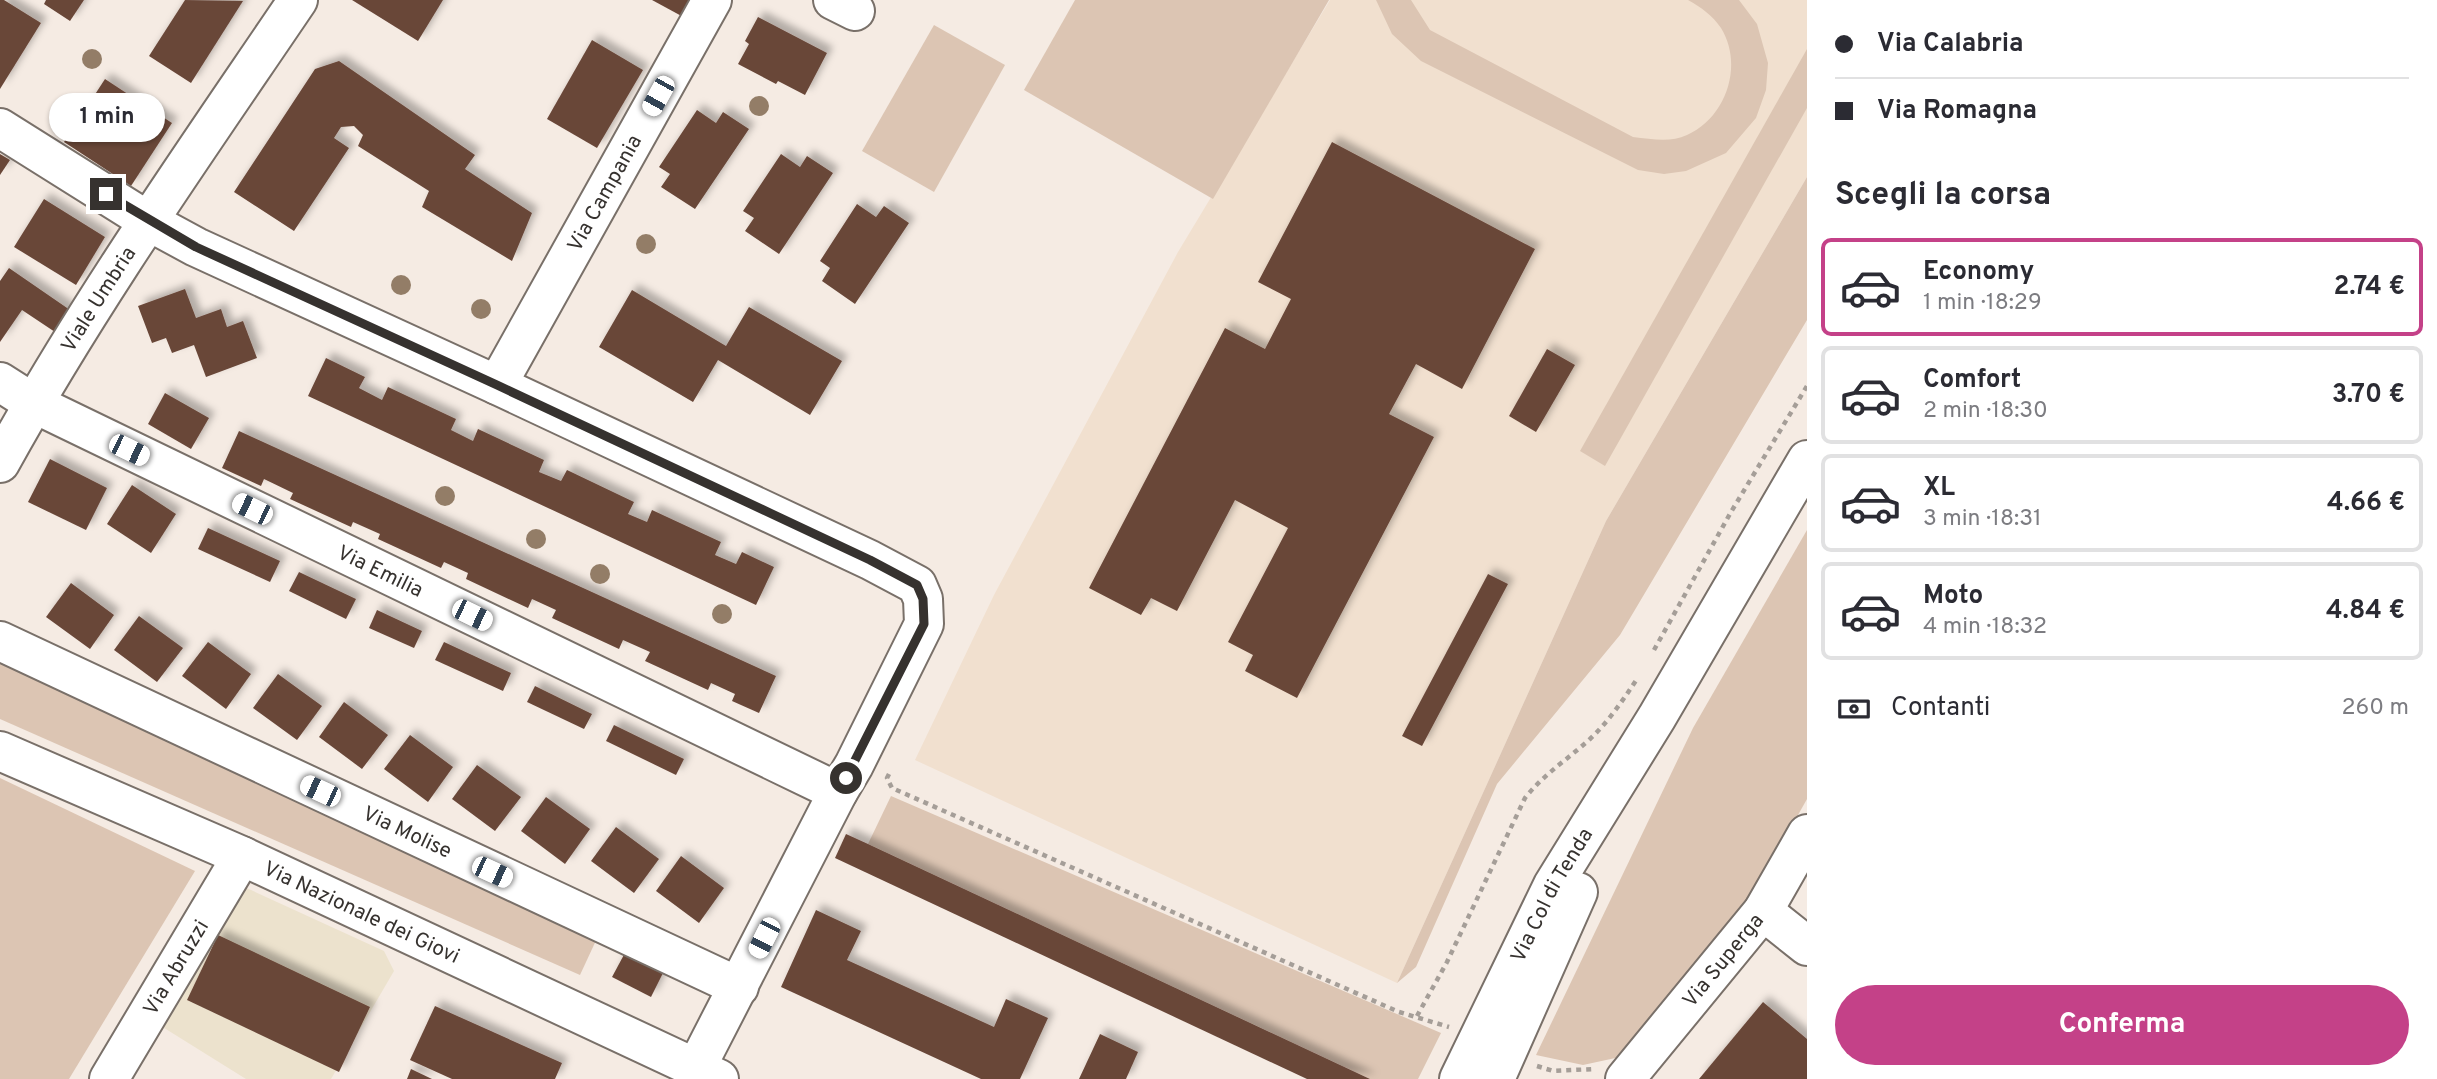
<!DOCTYPE html>
<html lang="it">
<meta charset="utf-8">
<style>
body{margin:0;font-family:Overpass,sans-serif;background:#f2f2f3;color:#2b2b33;height:100vh;display:flex;flex-direction:column;font-size:26px;white-space:nowrap}
*{box-sizing:border-box;margin:0}
p{font-size:23px;color:#7c7c81}
.icon{flex:none;width:38px;height:38px;fill:none;stroke:currentColor;stroke-width:2;stroke-linecap:round;stroke-linejoin:round}
.map{position:relative;flex:1;overflow:hidden}
.panel{display:flex;flex-direction:column;background:#fff;width:630px}
.panel>*{flex:none}
.hud{display:grid;align-content:center;height:154px;padding:0 28px;background:#fff}
.end{position:absolute;width:32px;height:32px;margin:-16px;border:9px solid #36322f;background:#fff;box-shadow:0 0 0 4px #fff}
.from{border-radius:50%}
.bubble{position:absolute;height:49px;border-radius:24px;background:#fff;box-shadow:0 2px 5px #0004;font-size:23px;font-weight:700;line-height:49px;text-align:center}
.car{position:absolute;width:21px;height:42px;margin:-21px -10px;border-radius:9px;box-shadow:0 0 5px 2px #0007;background:linear-gradient(#fff 24%,#345 0 40%,#fff 0 76%,#345 0 86%,#fff 0)}
.hud b{display:flex;align-items:center;gap:24px;height:66px;font-size:26px}
.hud b+b{border-top:2px solid #e1e1e2}
.hud i{width:18px;height:18px;background:#2b2b33}
ul{padding:0;list-style:none}
li{display:flex;align-items:center;gap:21px;height:98px;margin:0 14px 10px;padding:0 14px;border:4px solid #e1e1e2;border-radius:10px}
li div{flex:1}
li b{display:block;font-size:26px}
li em{font-style:normal;font-weight:700}
li.active{border-color:#c44188}
li>.icon{width:63px;height:63px;stroke-width:1.5}
h2{padding:0 28px;font-size:32px;line-height:84px}
.pay{display:flex;align-items:center;gap:18px;height:77px;padding:0 28px;font-size:26px}
.pay p{margin-inline-start:auto}
.button{display:flex;gap:14px;margin-top:auto;padding:14px 28px}
.button a{flex:1;height:80px;border-radius:42px;background:#c44188;color:#fff;font-size:28px;font-weight:700;line-height:80px;text-align:center}
main{display:flex;flex:1;min-height:0}
.map>svg:first-child{display:block}
.commercial{fill:#ece2cd}
.education{fill:#f1e0cf}
.green{fill:#dcc5b3}
.building{fill:#694739;filter:url(#shadow)}
.lines{fill:none;stroke-linecap:round;stroke-linejoin:round}
.minor-casing{stroke:#797069;stroke-width:42}
.major-casing{stroke:#797069;stroke-width:42}
.path{stroke:#a59e98;stroke-width:4.5;stroke-dasharray:5 5;stroke-linecap:butt}
.minor{stroke:#fff;stroke-width:38}
.major{stroke:#fff;stroke-width:38}
.tree{fill:#937d67}
.route{stroke:#36322f;stroke-width:9}
.labels{text-anchor:middle;stroke-width:7;stroke-linejoin:round;paint-order:stroke}
.street-label{font-size:21px;fill:#36322f;stroke:#fef9f6}
</style>
<main>
<div class="map">
<svg width="1807" height="1079" viewBox="0 0 1807 1079">
<defs>
<filter id="shadow"><feDropShadow dx="6" dy="-6" stdDeviation="3.5" flood-color="#0004"/></filter>
</defs>
<rect width="100%" height="100%" fill="#f5ebe3"/>
<polygon class="commercial" points="240,885 384,951 394,971 331,1079 246,1079 161,1026"/>
<polygon class="education" points="1330,0 1807,0 1807,177 1606,521 1397,983 915,760 994,595 1178,252"/>
<g class="green">
<polygon points="1075,0 1329,0 1213,199 1024,90"/>
<path d="M1376,0H1411L1430,30L1633,137C1652,139 1670,143 1687,135C1726,118 1744,65 1721,28C1713,16 1701,7 1688,0H1739L1757,24L1768,63L1766,90L1756,118L1726,153L1686,171L1664,174L1638,170L1421,61L1392,34Z"/>
<polygon points="934,25 1005,65 934,192 862,151"/>
<polygon points="1807,49 1807,108 1605,466 1580,451"/>
<polygon points="1807,177 1807,320 1620,635 1497,784 1416,967 1397,983 1606,521"/>
<polygon points="1807,530 1807,799 1746,908 1620,1057 1583,1065 1536,1055 1693,728"/>
<polygon points="0,658 599,934 580,975 0,719"/>
<polygon points="0,778 195,871 69,1079 0,1079"/>
<polygon points="891,796 1441,1033 1418,1079 1370,1079 868,844"/>
</g>
<g class="building">
<polygon points="0,0 4,0 41,23 0,89"/>
<polygon points="46,0 84,0 70,21 44,4"/>
<polygon points="185,0 243,1 191,83 149,56"/>
<polygon points="352,0 443,0 418,41"/>
<polygon points="652,0 699,0 687,19"/>
<polygon points="758,17 827,53 805,95 778,81 776,84 738,64 749,44 745,41"/>
<polygon points="592,40 643,70 597,148 547,119"/>
<polygon points="339,61 475,155 465,169 532,213 512,261 422,207 429,191 358,146 363,135 354,126 341,127 334,138 349,148 294,231 234,192 315,69"/>
<polygon points="105,79 172,123 131,186 64,142"/>
<polygon points="697,110 716,123 723,112 749,129 695,209 661,187 670,174 659,167"/>
<polygon points="1332,142 1535,249 1462,389 1416,364 1389,414 1434,437 1297,698 1245,671 1253,655 1228,642 1288,528 1235,500 1177,611 1151,598 1141,615 1089,588 1225,328 1265,349 1291,299 1258,282"/>
<polygon points="0,154 10,160 0,175"/>
<polygon points="781,154 800,167 807,156 833,173 779,254 745,231 754,218 743,211"/>
<polygon points="44,199 105,237 76,285 14,247"/>
<polygon points="857,204 876,217 884,206 909,223 855,304 822,281 830,268 820,261"/>
<polygon points="9,268 70,310 55,332 22,310 0,342 0,281"/>
<polygon points="185,289 196,318 221,309 227,327 243,321 257,358 206,377 194,345 172,353 166,338 152,343 138,306"/>
<polygon points="632,290 726,346 749,307 842,361 810,415 718,360 693,402 599,347"/>
<polygon points="1547,349 1575,365 1536,432 1509,416"/>
<polygon points="326,358 365,377 359,388 382,400 388,387 456,419 451,430 473,441 478,429 544,460 539,472 561,481 567,470 634,502 628,514 647,522 652,510 721,542 715,555 736,564 742,552 774,567 756,605 308,396"/>
<polygon points="165,393 209,418 191,449 148,424"/>
<polygon points="239,431 776,676 759,713 732,701 735,694 711,683 708,690 645,661 650,652 623,640 619,649 552,618 556,610 532,599 528,608 466,579 468,573 444,562 441,568 378,539 380,534 353,522 351,527 290,499 293,493 264,479 261,486 222,468"/>
<polygon points="50,459 107,488 86,530 28,502"/>
<polygon points="132,485 176,514 151,553 107,524"/>
<polygon points="208,528 280,561 270,582 198,549"/>
<polygon points="299,572 356,599 346,619 289,591"/>
<polygon points="1488,574 1508,584 1422,746 1402,736"/>
<polygon points="71,583 114,615 90,649 46,617"/>
<polygon points="377,610 422,631 414,648 369,628"/>
<polygon points="139,616 183,648 157,682 114,650"/>
<polygon points="208,642 251,674 226,709 182,676"/>
<polygon points="444,642 511,673 503,691 435,660"/>
<polygon points="278,674 322,706 297,740 253,708"/>
<polygon points="535,686 592,714 584,729 527,702"/>
<polygon points="344,702 388,735 362,769 319,737"/>
<polygon points="614,725 684,759 676,775 606,741"/>
<polygon points="410,735 453,767 428,802 384,769"/>
<polygon points="477,765 521,797 495,831 452,799"/>
<polygon points="546,797 590,829 565,864 521,831"/>
<polygon points="616,827 659,859 634,893 591,861"/>
<polygon points="846,834 868,844 1370,1079 1307,1079 835,858"/>
<polygon points="681,856 724,888 699,923 656,891"/>
<polygon points="816,910 861,931 847,960 994,1027 1006,999 1048,1018 1020,1079 981,1079 781,987"/>
<polygon points="218,935 370,1007 339,1072 187,1000"/>
<polygon points="626,951 664,971 651,997 612,977"/>
<polygon points="1763,1002 1807,1039 1807,1079 1699,1079"/>
<polygon points="435,1006 562,1063 555,1079 452,1079 410,1060"/>
<polygon points="1100,1034 1138,1052 1126,1079 1079,1079"/>
<polygon points="411,1069 432,1079 407,1079"/>
</g>
<g class="lines">
<defs>
<g id="minor">
<polyline points="833,0 855,11"/>
<polyline points="0,128 148,221 196,247 497,385 870,560 917,585 923,599 924,624 854,765 838,792 696,1068"/>
<path id="s1" d="M0,382L33,403L838,792"/>
<path id="s2" d="M497,385L712,0"/>
<path id="s3" d="M0,463C89,302 195,152 298,0"/>
<path id="s4" d="M0,641L739,987"/>
<polyline points="1763,911 1807,946"/>
<path id="s5" d="M109,1079L242,856"/>
<path id="s6" d="M1625,1079L1763,911L1807,834"/>
</g>
<g id="major">
<path id="s7" d="M0,751L242,856L719,1079"/>
<path id="s8" d="M1459,1079L1553,885L1657,717L1807,460"/>
<polyline points="1495,1079 1578,892"/>
</g>
</defs>
<use href="#minor" class="minor-casing"/>
<use href="#major" class="major-casing"/>
<g class="path">
<polyline points="1654,650 1731,512 1807,386"/>
<polyline points="889,774 887,778 892,788 1399,1012 1449,1027"/>
<path d="M1417,1016L1447,962L1525,798C1544,774 1568,759 1590,739C1609,721 1623,700 1637,679"/>
<polyline points="1537,1066 1553,1071 1594,1069"/>
</g>
<use href="#minor" class="minor"/>
<use href="#major" class="major"/>
</g>
<g class="tree">
<circle cx="92" cy="59" r="10"/>
<circle cx="759" cy="106" r="10"/>
<circle cx="646" cy="244" r="10"/>
<circle cx="401" cy="285" r="10"/>
<circle cx="481" cy="309" r="10"/>
<circle cx="445" cy="496" r="10"/>
<circle cx="536" cy="539" r="10"/>
<circle cx="600" cy="574" r="10"/>
<circle cx="722" cy="614" r="10"/>
</g>
<g class="lines">
<polyline class="route" points="106,194 196,247 497,385 870,560 917,585 923,599 924,624 846,778"/>
</g>
<g class="labels">
<g class="street-label">
<text dy="7" stroke="none"><textPath href="#s2" startOffset="220">Via Campania</textPath></text>
<text dy="7" stroke="none"><textPath href="#s3" startOffset="191">Viale Umbria</textPath></text>
<text dy="7" stroke="none"><textPath href="#s1" startOffset="425">Via Emilia</textPath></text>
<text dy="7" stroke="none"><textPath href="#s4" startOffset="450">Via Molise</textPath></text>
<text dy="7" stroke="none"><textPath href="#s8" startOffset="206">Via Col di Tenda</textPath></text>
<text dy="7" stroke="none"><textPath href="#s7" startOffset="396">Via Nazionale dei Giovi</textPath></text>
<text dy="7" stroke="none"><textPath href="#s6" startOffset="154">Via Superga</textPath></text>
<text dy="7" stroke="none"><textPath href="#s5" startOffset="130">Via Abruzzi</textPath></text>
</g>
</g>
</svg>
<i class="end from" style="left:846px;top:778px"></i>
<i class="end" style="left:106px;top:194px"></i>
<div class="bubble" style="left:49px;top:93px;width:116px">1 min</div>
<i class="car" style="left:658px;top:96px;rotate:209deg"></i>
<i class="car" style="left:129px;top:450px;rotate:116deg"></i>
<i class="car" style="left:252px;top:509px;rotate:296deg"></i>
<i class="car" style="left:472px;top:615px;rotate:116deg"></i>
<i class="car" style="left:320px;top:791px;rotate:295deg"></i>
<i class="car" style="left:492px;top:872px;rotate:115deg"></i>
<i class="car" style="left:764px;top:938px;rotate:207deg"></i>
</div>
<section class="panel">
<div class="hud">
<b><i class="from"></i>Via Calabria</b>
<b><i></i>Via Romagna</b>
</div>
<h2>Scegli la corsa</h2>
<ul>
<li class="active"><svg class="icon" aria-label="car" viewBox="0 0 24 24"><path d="M5 17H2v-5l4-1 3-4h7l3 4 3 1v5h-3M9 17h6M6 11h13"/><circle cx="7" cy="17" r="2"/><circle cx="17" cy="17" r="2"/></svg><div><b>Economy</b><p>1 min · 18:29</p></div><em>2.74 €</em></li>
<li><svg class="icon" aria-label="car" viewBox="0 0 24 24"><path d="M5 17H2v-5l4-1 3-4h7l3 4 3 1v5h-3M9 17h6M6 11h13"/><circle cx="7" cy="17" r="2"/><circle cx="17" cy="17" r="2"/></svg><div><b>Comfort</b><p>2 min · 18:30</p></div><em>3.70 €</em></li>
<li><svg class="icon" aria-label="car" viewBox="0 0 24 24"><path d="M5 17H2v-5l4-1 3-4h7l3 4 3 1v5h-3M9 17h6M6 11h13"/><circle cx="7" cy="17" r="2"/><circle cx="17" cy="17" r="2"/></svg><div><b>XL</b><p>3 min · 18:31</p></div><em>4.66 €</em></li>
<li><svg class="icon" aria-label="car" viewBox="0 0 24 24"><path d="M5 17H2v-5l4-1 3-4h7l3 4 3 1v5h-3M9 17h6M6 11h13"/><circle cx="7" cy="17" r="2"/><circle cx="17" cy="17" r="2"/></svg><div><b>Moto</b><p>4 min · 18:32</p></div><em>4.84 €</em></li>
</ul>
<div class="pay"><svg class="icon" aria-label="cash" viewBox="0 0 24 24"><path d="M3 7h18v10H3z"/><circle cx="12" cy="12" r="2"/></svg>Contanti<p>260 m</p></div>
<div class="button"><a>Conferma</a></div>
</section>
</main>
